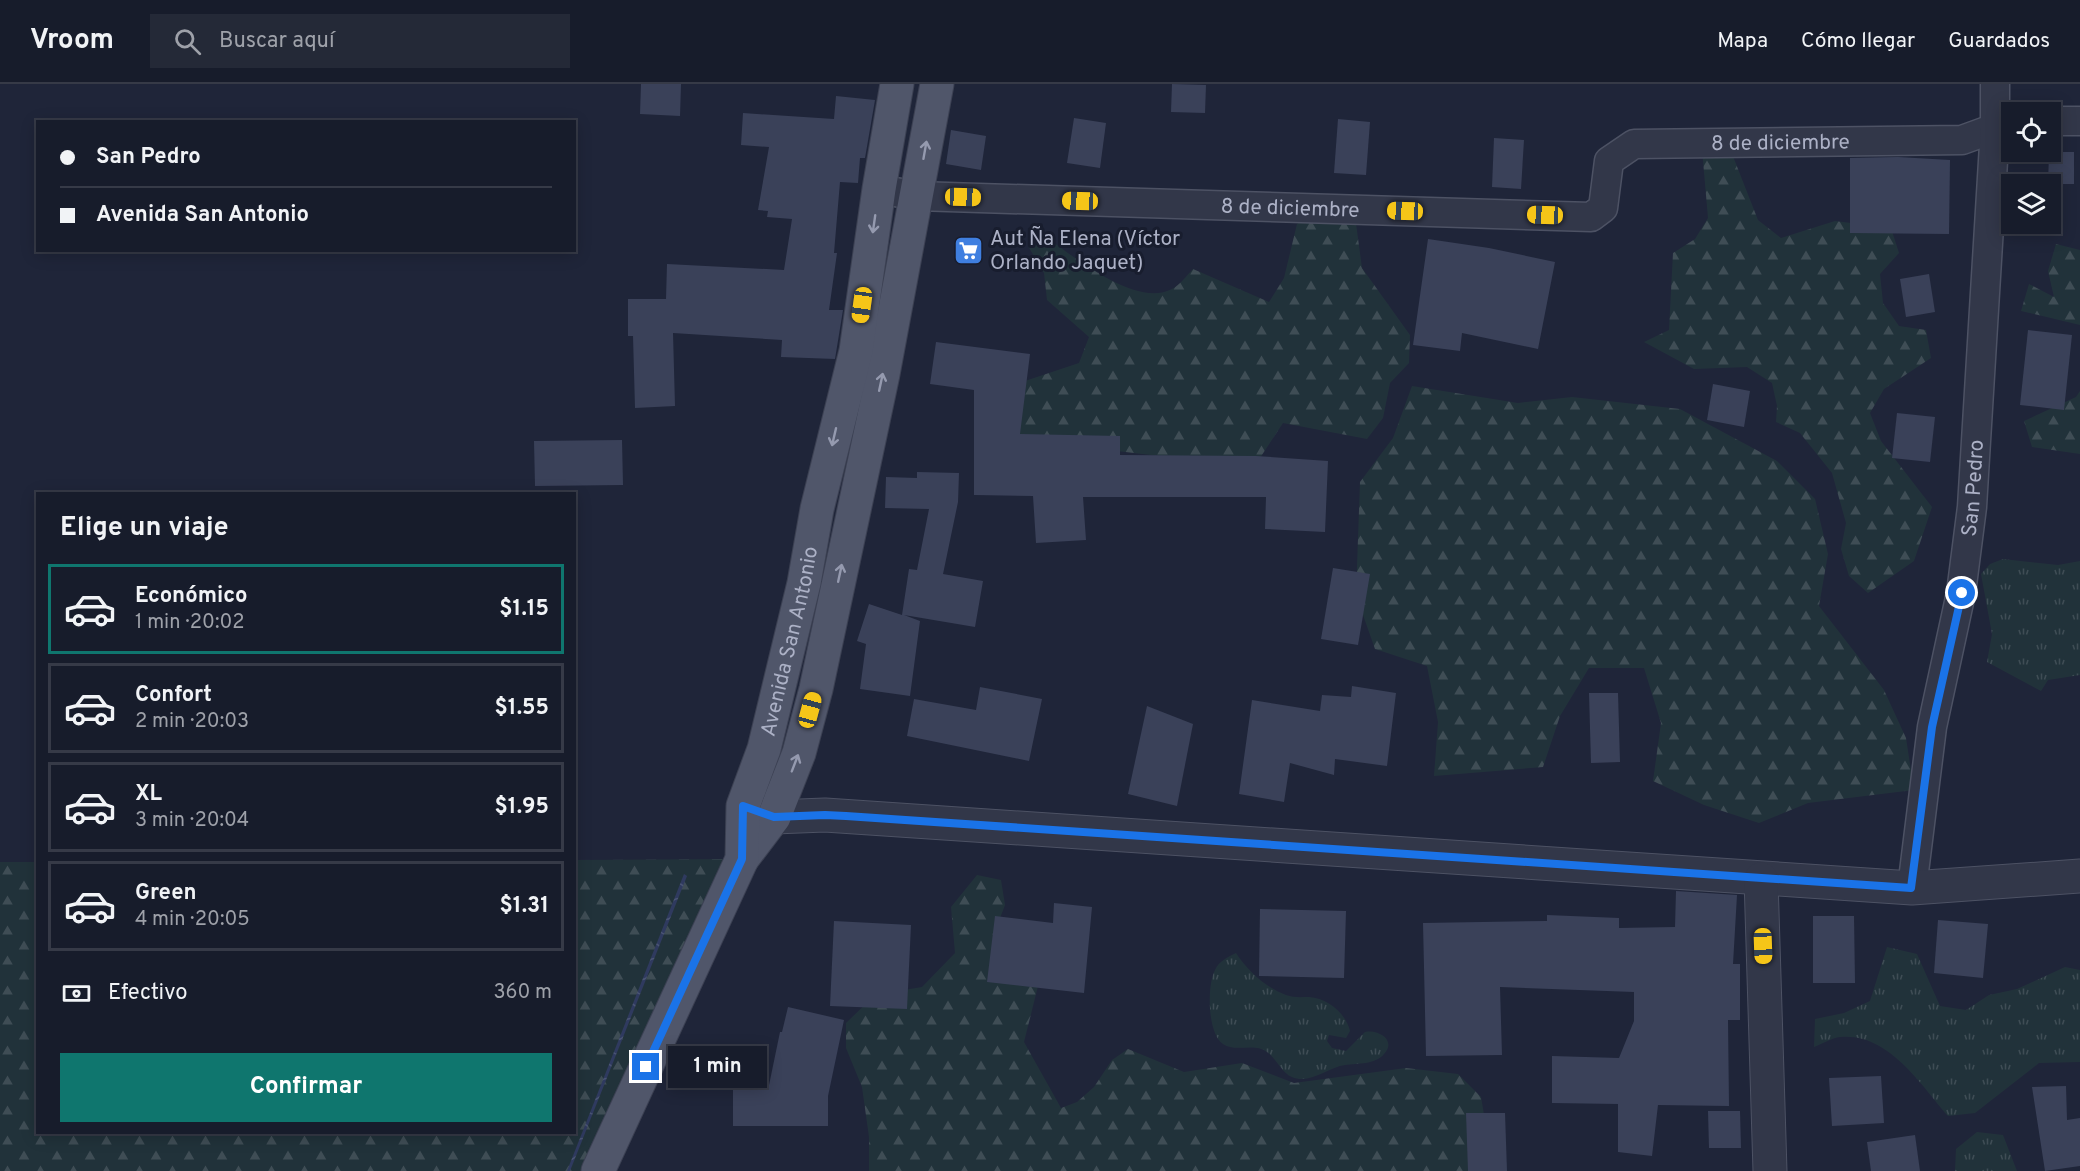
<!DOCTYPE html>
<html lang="es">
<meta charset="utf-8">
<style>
body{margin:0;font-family:Overpass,sans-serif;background:#242937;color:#f1f3f6;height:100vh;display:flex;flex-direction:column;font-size:22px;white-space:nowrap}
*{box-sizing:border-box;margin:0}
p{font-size:20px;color:#9ea1a9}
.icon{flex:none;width:33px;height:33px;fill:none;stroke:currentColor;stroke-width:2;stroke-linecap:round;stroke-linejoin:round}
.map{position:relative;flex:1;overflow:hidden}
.details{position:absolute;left:36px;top:408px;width:540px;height:642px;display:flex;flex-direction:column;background:#171c2b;border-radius:0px;box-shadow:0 3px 15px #0003,0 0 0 2px #363a47}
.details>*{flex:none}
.top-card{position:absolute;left:36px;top:36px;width:540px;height:132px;border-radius:0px;box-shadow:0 3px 15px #0003,0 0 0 2px #363a47;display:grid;align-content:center;height:132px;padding:0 24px;background:#171c2b}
.tools{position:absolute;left:2001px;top:18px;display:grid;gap:12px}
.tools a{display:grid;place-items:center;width:60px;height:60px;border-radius:0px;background:#171c2b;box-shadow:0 3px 15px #0003,0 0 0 2px #363a47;font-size:30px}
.end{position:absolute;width:27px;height:27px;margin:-14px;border:8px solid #1a73e8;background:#fff;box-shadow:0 0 0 3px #fff}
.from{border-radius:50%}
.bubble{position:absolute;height:42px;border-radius:0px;background:#171c2b;box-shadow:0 3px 15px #0003,0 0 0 2px #363a47;font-size:20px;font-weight:700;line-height:42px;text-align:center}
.car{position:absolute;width:18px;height:36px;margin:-18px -9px;border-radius:8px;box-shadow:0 0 4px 2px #0007;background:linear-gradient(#f5c518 24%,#345 0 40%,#f5c518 0 76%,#345 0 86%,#f5c518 0)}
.top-card b{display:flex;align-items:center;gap:21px;height:57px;font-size:22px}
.top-card b+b{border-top:2px solid #363a47}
.top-card i{width:15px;height:15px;background:#f1f3f6}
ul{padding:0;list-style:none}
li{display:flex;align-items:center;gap:18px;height:90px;margin:0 12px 9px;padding:0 12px;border:3px solid #363a47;border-radius:0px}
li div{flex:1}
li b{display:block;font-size:22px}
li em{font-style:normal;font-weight:700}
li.current{border-color:#0f766e}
li>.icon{width:54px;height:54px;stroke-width:1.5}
h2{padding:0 24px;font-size:27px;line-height:72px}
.pay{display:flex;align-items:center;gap:15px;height:66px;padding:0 24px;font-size:22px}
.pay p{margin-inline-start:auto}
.button{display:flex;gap:12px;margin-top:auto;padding:12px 24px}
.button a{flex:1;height:69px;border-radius:0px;background:#0f766e;color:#fff;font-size:24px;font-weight:700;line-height:69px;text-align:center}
header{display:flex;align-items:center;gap:36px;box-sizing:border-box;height:84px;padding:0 30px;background:#171c2b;border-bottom:2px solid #363a47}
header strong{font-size:28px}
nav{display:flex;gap:33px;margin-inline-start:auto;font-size:21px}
.search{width:420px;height:54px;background:#242937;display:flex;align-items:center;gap:15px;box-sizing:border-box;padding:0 21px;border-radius:0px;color:#9ea1a9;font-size:22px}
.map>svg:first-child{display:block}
.grass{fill:url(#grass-tufts)}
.forest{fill:url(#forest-firs)}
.water{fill:url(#water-waves)}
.building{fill:#3a4159}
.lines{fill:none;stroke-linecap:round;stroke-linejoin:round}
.minor-casing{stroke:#4d5264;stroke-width:31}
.tertiary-casing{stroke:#4d5264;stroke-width:35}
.primary-casing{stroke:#3c4153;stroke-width:35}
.minor{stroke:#323749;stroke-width:28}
.tertiary{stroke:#323749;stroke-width:33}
.primary{stroke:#50566a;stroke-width:33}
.oneway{stroke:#959aaf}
.route{stroke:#1a73e8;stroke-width:8}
.labels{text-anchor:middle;stroke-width:6;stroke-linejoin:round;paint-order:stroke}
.street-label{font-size:21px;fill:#acb1c6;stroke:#181d2e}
.poi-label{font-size:21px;fill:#acb1c6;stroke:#181d2e;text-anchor:start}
</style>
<header>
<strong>Vroom</strong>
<div class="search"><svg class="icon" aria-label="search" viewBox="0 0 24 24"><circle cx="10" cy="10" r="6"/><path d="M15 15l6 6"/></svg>Buscar aquí</div>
<nav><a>Mapa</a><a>Cómo llegar</a><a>Guardados</a></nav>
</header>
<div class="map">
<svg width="2080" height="1087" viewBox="0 0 2080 1087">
<defs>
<pattern id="grass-tufts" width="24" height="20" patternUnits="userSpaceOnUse" patternTransform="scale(1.5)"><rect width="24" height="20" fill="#21323a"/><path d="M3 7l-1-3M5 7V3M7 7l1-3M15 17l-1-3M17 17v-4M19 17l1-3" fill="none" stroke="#3f4d55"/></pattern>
<pattern id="forest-firs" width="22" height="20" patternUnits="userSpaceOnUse" patternTransform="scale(1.5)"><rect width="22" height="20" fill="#21323a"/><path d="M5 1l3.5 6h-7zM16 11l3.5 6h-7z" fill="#3f4d55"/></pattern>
<pattern id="water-waves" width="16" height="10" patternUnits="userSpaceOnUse" patternTransform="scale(1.5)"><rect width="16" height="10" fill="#2f3a5f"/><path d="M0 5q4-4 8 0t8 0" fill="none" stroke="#4a5474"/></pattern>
</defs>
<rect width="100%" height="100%" fill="#1f2539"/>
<g class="grass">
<polygon points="2003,475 2058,481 2080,477 2080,591 2048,596 2041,607 1987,578 1992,550 1981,490 1990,480"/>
<path d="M1887,863L1917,870L1940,922L1966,926L1989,911L2017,905L2065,883L2080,886V978L2039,979L1975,1029L1948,1032C1921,1001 1888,948 1840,953C1832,954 1822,960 1814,963L1815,935L1844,929L1870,917Z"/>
<path d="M1236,869C1247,886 1266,904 1286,911C1294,914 1301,913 1309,913C1328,914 1346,930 1350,947L1346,954L1329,951L1327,957L1332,964L1346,967L1365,948C1378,945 1397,956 1384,970C1375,981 1357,979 1345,981C1328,983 1310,1001 1292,993C1282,989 1276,974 1267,968C1254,958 1236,969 1223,960C1207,949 1207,901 1215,886C1219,877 1228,873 1236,869Z"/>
<polygon points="1977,1048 2003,1051 2017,1087 1955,1087 1956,1065"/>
</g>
<g class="forest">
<polygon points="1701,54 1727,57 1758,136 1781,154 1835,137 1891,144 1899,169 1880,190 1883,219 1899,242 1926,246 1931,274 1884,305 1870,329 1881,357 1932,423 1914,477 1868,509 1849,492 1841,465 1846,439 1832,389 1800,349 1776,338 1777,322 1772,299 1747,283 1694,285 1644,258 1669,246 1673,169 1695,155 1708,134"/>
<path d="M1326,125L1355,132L1362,184L1410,251L1409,279L1390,299L1383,334L1367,355L1283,339L1254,383L1006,354L1001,305L1079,279L1089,253L1047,216L1044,189L1028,162L1054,159C1081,178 1138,223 1172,205C1180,201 1187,191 1193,185L1269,218L1284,194L1297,140Z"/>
<polygon points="2056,160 2080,166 2080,241 2021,227 2029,200 2054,213 2048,187"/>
<polygon points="1412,302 1518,319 1572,313 1680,325 1777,377 1815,415 1828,470 1819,522 1884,606 1906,654 1914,706 1808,719 1759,739 1704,721 1653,697 1661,639 1644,584 1589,584 1560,632 1543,683 1434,692 1438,638 1427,582 1375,565 1356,511 1360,398 1393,354"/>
<polygon points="2080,307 2080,370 2032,363 2024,337 2076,313"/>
<polygon points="742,775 584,1087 0,1087 0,778 37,778 38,1048 574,1048 575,776"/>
<polygon points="977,791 1001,796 1005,821 995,847 1038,902 1024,958 1061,1024 1077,1018 1094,1003 1112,976 1128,965 1184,988 1242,979 1294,999 1406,984 1458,990 1481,1013 1490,1066 1483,1087 869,1087 869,1053 862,1003 846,964 846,939 875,911 922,903 955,869 951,823"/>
</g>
<polygon class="water" points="684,790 687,792 570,1087 567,1087"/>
<g class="building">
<polygon points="641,0 681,0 680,32 640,30"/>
<polygon points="1172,0 1206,1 1205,29 1171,28"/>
<polygon points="836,12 875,16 865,74 860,74 858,99 840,98 834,169 837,169 829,226 843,226 835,275 781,273 782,256 673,249 675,322 635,324 633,252 628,252 628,215 666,215 667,180 784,186 792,135 767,133 768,127 758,126 769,63 741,61 743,29 834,35"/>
<polygon points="1074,34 1106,39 1100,84 1067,79"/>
<polygon points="1338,35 1370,38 1366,91 1334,89"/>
<polygon points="951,46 986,52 981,86 946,80"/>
<polygon points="1494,54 1524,56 1521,105 1492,103"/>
<polygon points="2049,68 2074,68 2074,100 2048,100"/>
<polygon points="1898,73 1950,76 1949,150 1850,149 1850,74"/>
<polygon points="1428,155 1489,164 1555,178 1538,265 1462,249 1460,267 1413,261"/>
<polygon points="1929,190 1935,228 1906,233 1900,195"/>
<polygon points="2028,246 2072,251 2064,326 2020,321"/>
<polygon points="936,258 1030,270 1020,350 1120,352 1120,371 1256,372 1328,377 1325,448 1265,445 1266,413 1083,413 1086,456 1036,459 1033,412 974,411 974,306 930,300"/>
<polygon points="1713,300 1750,307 1744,343 1707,336"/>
<polygon points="1897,329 1935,333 1930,378 1892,374"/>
<polygon points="622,356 623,401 535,402 534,357"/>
<polygon points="917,388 959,389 958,418 943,490 983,497 975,543 904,531 920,537 910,612 860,605 866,560 857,557 869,520 902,531 909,485 917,486 929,425 885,424 886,393 917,394"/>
<polygon points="1333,484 1370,490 1358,561 1321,555"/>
<polygon points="1352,602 1396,609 1387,682 1335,675 1334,691 1290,679 1284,718 1239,710 1252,616 1320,627 1322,611 1351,613"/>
<polygon points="980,603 1042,615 1029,677 907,652 914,615 976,626"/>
<polygon points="1589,609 1618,609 1620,678 1591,679"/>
<polygon points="1147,622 1193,640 1177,722 1128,710"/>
<polygon points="1676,807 1737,811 1733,880 1740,880 1740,936 1728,936 1729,1022 1658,1021 1652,1072 1618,1068 1618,1020 1552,1019 1552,972 1619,974 1634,937 1634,908 1500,903 1502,971 1426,972 1423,839 1547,837 1547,831 1619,834 1619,844 1675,843"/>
<polygon points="1054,819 1092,823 1084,909 987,898 995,832 1053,839"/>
<polygon points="1260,825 1346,827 1344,894 1259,892"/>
<polygon points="1813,832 1854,832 1855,899 1813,899"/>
<polygon points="1938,836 1988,840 1983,894 1934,889"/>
<polygon points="834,837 911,841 907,925 830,922"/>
<polygon points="788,923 844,936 828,1012 828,1042 733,1042 733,1006 768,1006 780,948 782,948"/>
<polygon points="1881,992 1884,1039 1832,1042 1829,994"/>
<polygon points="2066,1002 2067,1036 2080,1034 2080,1082 2045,1087 2032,1003"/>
<polygon points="1708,1027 1740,1027 1741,1064 1709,1064"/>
<polygon points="1466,1029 1505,1029 1507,1087 1468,1087"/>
<polygon points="1915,1051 1920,1087 1871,1087 1867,1058"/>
</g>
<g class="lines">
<defs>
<g id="minor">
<polyline points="2050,37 2080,37"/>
<path id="s1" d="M879,105L917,112L1591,133L1603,124L1609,77L1634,60L1962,56L1995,44L2012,41"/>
<path id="s2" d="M1912,804L1932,643L1961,509L1972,423L1995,44V0"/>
</g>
<g id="tertiary">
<polyline points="747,724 774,733 825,731 1912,804 2080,792"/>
<polyline points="1761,795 1770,1087"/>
</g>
<g id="primary">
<polyline points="742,775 774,733 799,669 816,605 883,290 937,0"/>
<path id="s3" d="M598,1087L742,775L743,722L764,665L804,499L817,425L856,267L879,105L897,0"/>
</g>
</defs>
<use href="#minor" class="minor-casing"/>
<use href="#tertiary" class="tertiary-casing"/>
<use href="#primary" class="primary-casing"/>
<use href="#minor" class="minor"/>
<use href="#tertiary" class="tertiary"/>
<use href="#primary" class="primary"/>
</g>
<defs><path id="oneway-shaft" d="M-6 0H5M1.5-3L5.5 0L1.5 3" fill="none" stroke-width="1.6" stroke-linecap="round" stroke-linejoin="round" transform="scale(1.5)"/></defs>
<g class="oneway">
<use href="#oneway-shaft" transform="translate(925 66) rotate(-80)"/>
<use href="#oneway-shaft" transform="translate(874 140) rotate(98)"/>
<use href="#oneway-shaft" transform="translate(881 298) rotate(-78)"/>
<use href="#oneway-shaft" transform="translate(834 353) rotate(103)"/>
<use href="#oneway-shaft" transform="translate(840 489) rotate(-78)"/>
<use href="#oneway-shaft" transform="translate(795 679) rotate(-69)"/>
</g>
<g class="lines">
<polyline class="route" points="646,983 742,775 743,722 774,733 825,731 846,732 1911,804 1932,643 1962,509"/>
</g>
<defs>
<symbol id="supermarket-square" viewBox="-11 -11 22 22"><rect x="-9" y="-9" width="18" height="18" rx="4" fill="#3f7fe0" stroke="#181d2e"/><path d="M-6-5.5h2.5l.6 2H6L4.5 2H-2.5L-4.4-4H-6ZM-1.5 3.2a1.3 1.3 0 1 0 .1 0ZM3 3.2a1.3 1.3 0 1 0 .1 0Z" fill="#fff"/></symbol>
</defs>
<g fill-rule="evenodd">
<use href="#supermarket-square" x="952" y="150" width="33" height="33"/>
</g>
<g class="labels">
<g class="street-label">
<text dy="7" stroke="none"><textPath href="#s1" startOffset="952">8 de diciembre</textPath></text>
<text dy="7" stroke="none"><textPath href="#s1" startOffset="412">8 de diciembre</textPath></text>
<text dy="7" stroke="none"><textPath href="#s2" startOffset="405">San Pedro</textPath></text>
<text dy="7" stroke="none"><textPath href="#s3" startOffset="568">Avenida San Antonio</textPath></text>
</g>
<g class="poi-label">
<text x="990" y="161">Aut Ña Elena (Víctor<tspan x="990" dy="24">Orlando Jaquet)</tspan></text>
</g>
</g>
</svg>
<div class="tools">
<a><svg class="icon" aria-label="locate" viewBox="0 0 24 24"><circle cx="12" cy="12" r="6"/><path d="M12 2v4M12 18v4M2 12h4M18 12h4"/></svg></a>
<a><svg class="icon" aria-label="layers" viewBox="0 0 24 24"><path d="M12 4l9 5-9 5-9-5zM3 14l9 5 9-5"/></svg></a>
</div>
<i class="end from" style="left:1962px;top:509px"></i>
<i class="end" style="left:646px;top:983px"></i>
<div class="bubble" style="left:668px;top:962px;width:99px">1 min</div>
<i class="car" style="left:963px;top:113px;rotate:92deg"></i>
<i class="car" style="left:1080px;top:117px;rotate:272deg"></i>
<i class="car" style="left:1405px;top:127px;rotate:272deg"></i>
<i class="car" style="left:1545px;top:131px;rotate:272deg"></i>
<i class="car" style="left:862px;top:221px;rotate:188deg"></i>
<i class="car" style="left:810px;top:626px;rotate:15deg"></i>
<i class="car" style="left:1763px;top:862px;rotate:178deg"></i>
<div class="top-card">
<b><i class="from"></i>San Pedro</b>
<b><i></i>Avenida San Antonio</b>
</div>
<section class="details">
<h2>Elige un viaje</h2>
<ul>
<li class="current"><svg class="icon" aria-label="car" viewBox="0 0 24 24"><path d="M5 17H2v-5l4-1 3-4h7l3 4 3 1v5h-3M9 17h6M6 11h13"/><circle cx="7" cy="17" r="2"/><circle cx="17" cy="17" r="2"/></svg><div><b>Económico</b><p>1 min · 20:02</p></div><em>$1.15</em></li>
<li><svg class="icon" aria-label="car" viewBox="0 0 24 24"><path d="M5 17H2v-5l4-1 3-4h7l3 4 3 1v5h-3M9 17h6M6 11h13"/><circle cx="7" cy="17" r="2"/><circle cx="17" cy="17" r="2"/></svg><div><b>Confort</b><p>2 min · 20:03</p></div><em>$1.55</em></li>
<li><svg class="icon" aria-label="car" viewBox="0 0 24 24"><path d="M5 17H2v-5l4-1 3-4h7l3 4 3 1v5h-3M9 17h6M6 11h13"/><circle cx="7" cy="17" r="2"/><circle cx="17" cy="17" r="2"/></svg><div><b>XL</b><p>3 min · 20:04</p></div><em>$1.95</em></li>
<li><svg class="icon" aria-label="car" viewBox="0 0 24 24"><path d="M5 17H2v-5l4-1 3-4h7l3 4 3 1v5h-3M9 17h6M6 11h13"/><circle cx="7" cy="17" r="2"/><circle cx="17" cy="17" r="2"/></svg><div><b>Green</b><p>4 min · 20:05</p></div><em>$1.31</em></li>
</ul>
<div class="pay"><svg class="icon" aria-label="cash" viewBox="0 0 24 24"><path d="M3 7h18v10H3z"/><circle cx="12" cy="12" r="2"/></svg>Efectivo<p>360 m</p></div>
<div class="button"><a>Confirmar</a></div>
</section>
</div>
